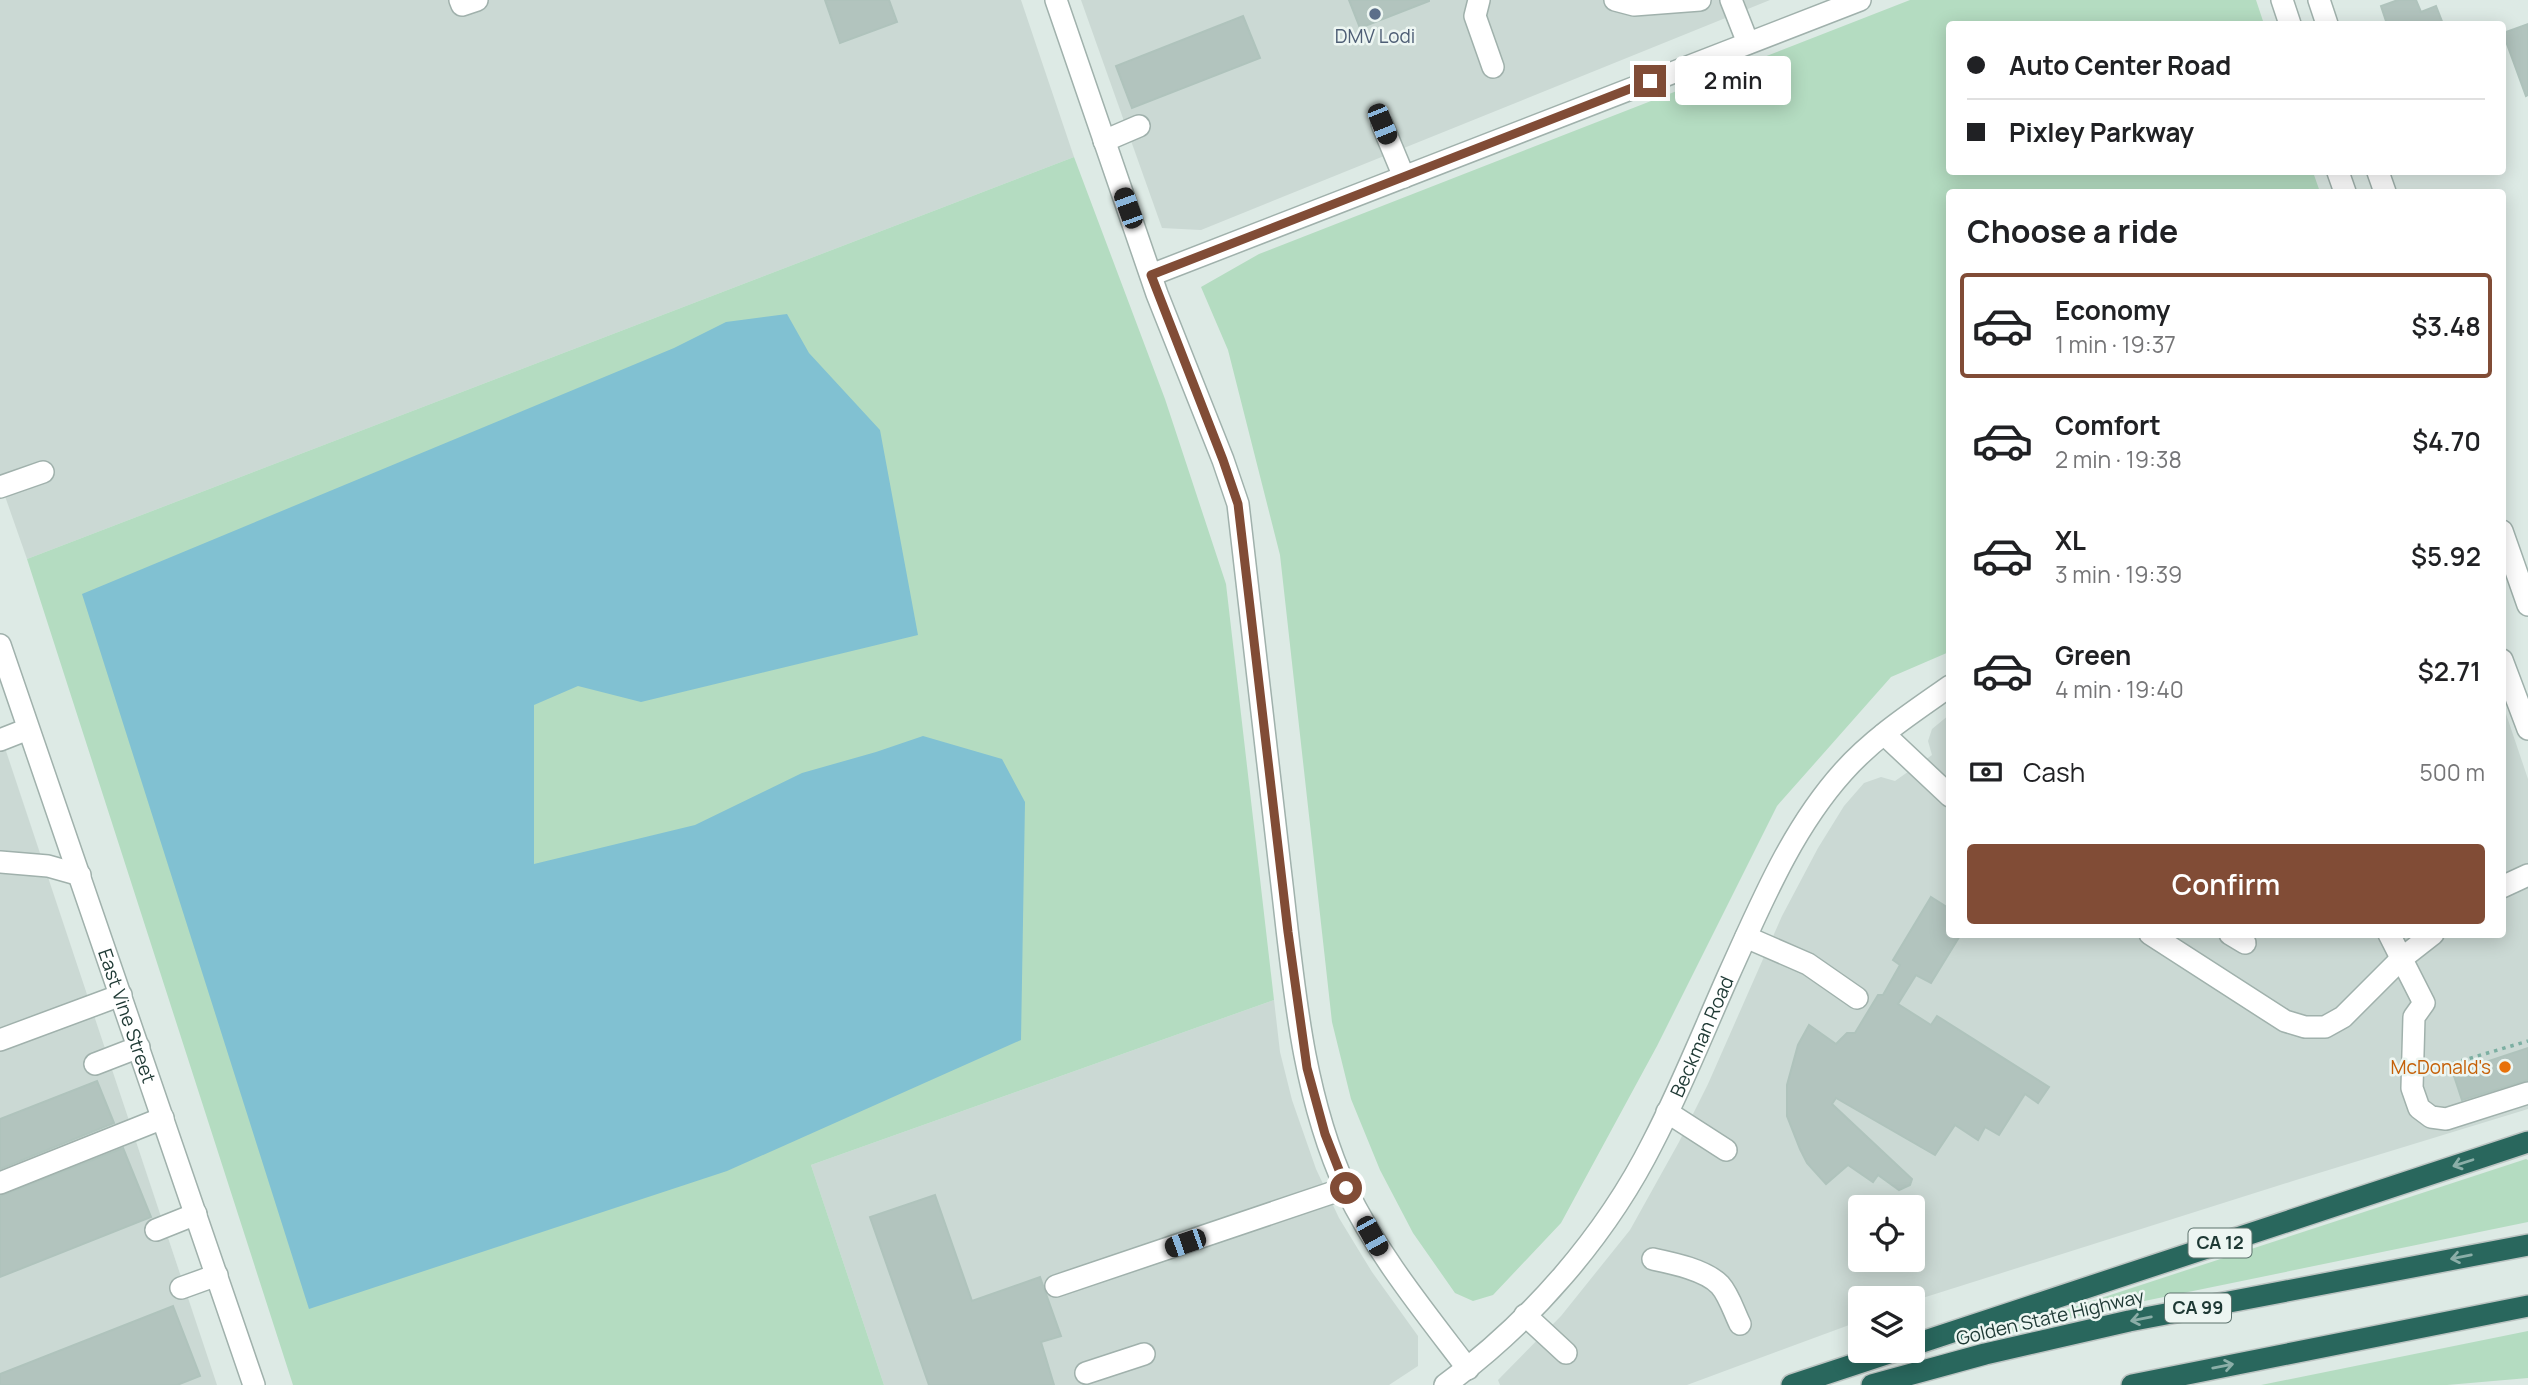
<!DOCTYPE html>
<meta charset="utf-8">
<style>
body{margin:0;font-family:Manrope,sans-serif;background:#f6f6f6;color:#202124;height:100vh;display:flex;flex-direction:column;font-size:26px;white-space:nowrap}
*{box-sizing:border-box;margin:0}
p{font-size:23px;color:#757577}
.icon{flex:none;width:38px;height:38px;fill:none;stroke:currentColor;stroke-width:2;stroke-linecap:round;stroke-linejoin:round}
.map{position:relative;flex:1;overflow:hidden}
.drawer{position:absolute;left:1946px;top:189px;width:560px;height:749px;display:flex;flex-direction:column;background:#fff;border-radius:7px;box-shadow:0 4px 18px #0003}
.drawer>*{flex:none}
.guide{position:absolute;left:1946px;top:21px;width:560px;height:154px;border-radius:7px;box-shadow:0 4px 18px #0003;display:grid;align-content:center;height:154px;padding:0 21px;background:#fff}
.controls{position:absolute;left:1848px;top:1195px;display:grid;gap:14px}
.controls a{display:grid;place-items:center;width:77px;height:77px;border-radius:7px;background:#fff;box-shadow:0 4px 18px #0003;font-size:35px}
.end{position:absolute;width:32px;height:32px;margin:-16px;border:9px solid #814c36;background:#fff;box-shadow:0 0 0 4px #fff}
.from{border-radius:50%}
.bubble{position:absolute;height:49px;border-radius:7px;background:#fff;box-shadow:0 4px 18px #0003;font-size:23px;font-weight:600;line-height:49px;text-align:center}
.car{position:absolute;width:21px;height:42px;margin:-21px -10px;border-radius:9px;box-shadow:0 0 5px 2px #0007;background:linear-gradient(#222 24%,#8ab4d8 0 40%,#222 0 76%,#8ab4d8 0 86%,#222 0)}
.guide b{display:flex;align-items:center;gap:24px;height:66px;font-size:26px}
.guide b+b{border-top:2px solid #e0e0e0}
.guide i{width:18px;height:18px;background:#202124}
ul{padding:0;list-style:none}
li{display:flex;align-items:center;gap:21px;height:105px;margin:0 14px 10px;padding:0 7px;border:4px solid transparent;border-radius:7px}
li div{flex:1}
li b{display:block;font-size:26px}
li em{font-style:normal;font-weight:600}
li.selected{border-color:#814c36}
li>.icon{width:63px;height:63px;stroke-width:1.5}
h2{padding:0 21px;font-size:32px;line-height:84px}
.pay{display:flex;align-items:center;gap:18px;height:77px;padding:0 21px;font-size:26px}
.pay p{margin-inline-start:auto}
.action{display:flex;gap:14px;margin-top:auto;padding:14px 21px}
.action a{flex:1;height:80px;border-radius:7px;background:#814c36;color:#fff;font-size:28px;font-weight:600;line-height:80px;text-align:center}
.map>svg:first-child{display:block}
.built{fill:#cbd9d4;fill-rule:evenodd}
.green{fill:#b4dcc1}
.water{fill:#81c1d2}
.building{fill:#b2c4be;stroke:#afc3bc;stroke-width:2}
.lines{fill:none;stroke-linecap:round;stroke-linejoin:round}
.minor-casing{stroke:#a0b1ac;stroke-width:24}
.highway-casing{stroke:#bcc4c2;stroke-width:24}
.path{stroke:#7cafa2;stroke-width:3.5;stroke-dasharray:3.5 5;stroke-linecap:butt}
.minor{stroke:#fff;stroke-width:21}
.highway{stroke:#29675d;stroke-width:21}
.oneway{stroke:#8baea8}
.route{stroke:#814c36;stroke-width:9}
.service-dot{fill:#5c6f8a;stroke:#edf6f2;stroke-width:2.5}
.food-dot{fill:#e8710a;stroke:#edf6f2;stroke-width:2.5}
.labels{text-anchor:middle;stroke-width:5;stroke-linejoin:round;paint-order:stroke}
.shield{fill:#edf6f2;stroke:#5c726d;stroke-width:2}
.shield-label{font-size:18px;font-weight:bold;fill:#1e3934}
.service-label{font-size:19px;fill:#4e5e75;stroke:#edf6f2}
.street-label{font-size:19px;fill:#1e3934;stroke:#edf6f2}
.food-label{font-size:19px;fill:#c56008;stroke:#edf6f2;text-anchor:end}
</style>
<div class="map">
<svg width="2528" height="1385" viewBox="0 0 2528 1385">
<rect width="100%" height="100%" fill="#ddeae5"/>
<g class="built">
<polygon points="0,0 1021,0 1074,157 27,559 0,482"/>
<polygon points="1081,0 1770,0 1201,230 1162,228"/>
<path d="M2503,705L2528,779V1109L2296,1180L1913,1301V1298H1860V1321L1687,1385H1500L1498,1380L1561,1316L1630,1230L1679,1142L1708,1084L1782,916L1818,848L1844,806L1864,783L1881,777L1895,781L1932,755L1928,741L1932,729L1949,715L1950,934H2502ZM1860,1208H1913V1260H1860Z"/>
<polygon points="0,733 217,1385 0,1385"/>
<polygon points="1274,1000 1280,1052 1292,1100 1316,1169 1339,1218 1372,1272 1418,1336 1418,1366 1389,1385 884,1385 811,1165"/>
</g>
<g class="green">
<polygon points="1910,0 2256,0 2264,24 1950,24 1950,172 2313,172 2320,192 1950,192 1949,652 1891,677 1777,806 1657,1046 1561,1223 1493,1295 1473,1301 1455,1293 1413,1233 1380,1170 1351,1099 1332,1022 1280,555 1228,350 1201,287 1259,254"/>
<polygon points="1074,157 1165,399 1226,584 1274,1000 811,1165 884,1385 293,1385 27,559"/>
<polygon points="2526,1159 2528,1160 2528,1222 2120,1306 1983,1340 1982,1337"/>
<polygon points="2528,1331 2528,1378 2447,1385 2261,1385"/>
</g>
<polygon class="water" points="787,314 809,353 880,430 918,635 641,702 578,686 534,705 534,864 695,825 802,773 876,752 923,736 1002,759 1025,802 1021,1040 727,1171 309,1309 82,594 674,348 726,322"/>
<g class="building">
<polygon points="825,0 889,0 897,22 840,43"/>
<polygon points="1349,0 1429,0 1429,1 1360,28"/>
<polygon points="2398,0 2416,0 2421,12 2436,6 2443,24 2387,24 2381,6"/>
<polygon points="1243,16 1260,58 1132,108 1116,66"/>
<polygon points="2528,24 2528,95 2526,96 2503,33"/>
<polygon points="1931,897 1950,909 1950,934 1961,934 1931,983 1916,975 1898,1004 1931,1025 1937,1016 2049,1087 2038,1103 2025,1094 1999,1135 1985,1127 1978,1140 1955,1125 1935,1155 1836,1098 1832,1104 1912,1179 1910,1185 1899,1190 1878,1175 1873,1182 1848,1165 1826,1184 1807,1163 1800,1149 1787,1116 1787,1085 1798,1045 1809,1025 1836,1044 1847,1033 1855,1033 1878,995 1883,995 1900,965 1893,960"/>
<polygon points="2528,1048 2528,1080 2462,1100 2453,1073"/>
<polygon points="97,1081 114,1123 0,1169 0,1119"/>
<polygon points="123,1148 151,1217 0,1277 0,1196"/>
<polygon points="935,1195 972,1301 1040,1277 1061,1336 1041,1342 1054,1385 929,1385 870,1217"/>
<polygon points="173,1306 200,1376 177,1385 0,1385 0,1374"/>
</g>
<g class="lines">
<defs>
<g id="minor">
<polyline points="460,0 462,5 477,0"/>
<path d="M1056,0L1157,294L1223,460L1238,504C1252,625 1266,747 1280,868C1293,975 1300,1089 1346,1189C1378,1255 1424,1311 1468,1369"/>
<polyline points="1479,0 1475,16 1493,67"/>
<polyline points="1615,0 1634,5 1700,0"/>
<polyline points="1731,0 1748,43"/>
<polyline points="2282,0 2290,24"/>
<polyline points="2319,0 2327,24"/>
<polyline points="1382,124 1404,177"/>
<polyline points="1104,141 1139,126"/>
<polyline points="2338,172 2345,192"/>
<polyline points="2378,172 2385,192"/>
<polyline points="1151,275 1860,0"/>
<polyline points="0,487 43,472"/>
<polyline points="2502,531 2528,605"/>
<path id="s1" d="M0,645L254,1385"/>
<polyline points="2502,660 2528,729"/>
<polyline points="1884,734 1950,796"/>
<polyline points="0,740 28,729"/>
<polyline points="0,862 48,866 80,875"/>
<polyline points="2502,887 2528,875"/>
<polyline points="2150,934 2285,1021 2305,1027 2325,1027 2343,1017 2401,959 2433,934"/>
<polyline points="2230,934 2245,943"/>
<polyline points="2389,934 2424,1003 2414,1017 2412,1088 2419,1108 2431,1117 2446,1119 2528,1093"/>
<polyline points="1746,937 1808,964 1857,998"/>
<polyline points="0,1040 121,995"/>
<polyline points="95,1064 139,1047"/>
<polyline points="1667,1112 1726,1150"/>
<polyline points="0,1183 163,1118"/>
<polyline points="156,1230 196,1214"/>
<path d="M1653,1259C1672,1263 1706,1270 1720,1285C1729,1295 1734,1312 1740,1324"/>
<polyline points="1056,1286 1346,1188"/>
<polyline points="181,1288 217,1275"/>
<polyline points="1525,1315 1566,1353"/>
<polyline points="1086,1373 1144,1354"/>
<path id="s2" d="M1445,1385C1530,1323 1606,1236 1653,1142C1681,1088 1704,1030 1729,974C1761,904 1791,830 1843,772C1873,738 1913,712 1950,686"/>
</g>
<g id="highway">
<polyline points="1913,1345 2528,1142"/>
<polyline points="1792,1385 1895,1351"/>
<polyline points="1872,1385 1985,1354 2129,1321 2528,1245"/>
<polyline points="2132,1385 2528,1306"/>
</g>
</defs>
<use href="#minor" class="minor-casing"/>
<use href="#highway" class="highway-casing"/>
<polyline class="path" points="2437,1068 2528,1041"/>
<use href="#minor" class="minor"/>
<use href="#highway" class="highway"/>
</g>
<defs><path id="oneway-shaft" d="M-6 0H5M1.5-3L5.5 0L1.5 3" fill="none" stroke-width="1.6" stroke-linecap="round" stroke-linejoin="round" transform="scale(1.75)"/></defs>
<g class="oneway">
<use href="#oneway-shaft" transform="translate(2463 1163) rotate(162)"/>
<use href="#oneway-shaft" transform="translate(2461 1257) rotate(169)"/>
<use href="#oneway-shaft" transform="translate(2141 1319) rotate(169)"/>
<use href="#oneway-shaft" transform="translate(2223 1366) rotate(-11)"/>
</g>
<g class="lines">
<polyline class="route" points="1346,1188 1325,1134 1307,1068 1288,932 1238,504 1223,460 1151,275 1650,81"/>
</g>
<circle class="service-dot" cx="1375" cy="14" r="7"/>
<circle class="food-dot" cx="2505" cy="1067" r="7"/>
<g class="labels">
<g class="shield">
<rect x="2188.5" y="1228.5" width="63" height="29" rx="5"/>
<rect x="2165" y="1293.5" width="66" height="29" rx="5"/>
</g>
<g class="shield-label">
<text x="2220" y="1249">CA 12</text>
<text x="2198" y="1314">CA 99</text>
</g>
<g class="service-label">
<text x="1375" y="43">DMV Lodi</text>
</g>
<g class="street-label">
<text dy="7" stroke="none"><textPath href="#s1" startOffset="392">East Vine Street</textPath></text>
<text dy="7" stroke="none"><textPath href="#s2" startOffset="439">Beckman Road</textPath></text>
<text transform="translate(2050 1317) rotate(-13)" y="7">Golden State Highway</text>
</g>
<g class="food-label">
<text x="2491" y="1074">McDonald's</text>
</g>
</g>
</svg>
<div class="controls">
<a><svg class="icon" aria-label="locate" viewBox="0 0 24 24"><circle cx="12" cy="12" r="6"/><path d="M12 2v4M12 18v4M2 12h4M18 12h4"/></svg></a>
<a><svg class="icon" aria-label="layers" viewBox="0 0 24 24"><path d="M12 4l9 5-9 5-9-5zM3 14l9 5 9-5"/></svg></a>
</div>
<i class="end from" style="left:1346px;top:1188px"></i>
<i class="end" style="left:1650px;top:81px"></i>
<div class="bubble" style="left:1675px;top:56px;width:116px">2 min</div>
<i class="car" style="left:1382px;top:124px;rotate:158deg"></i>
<i class="car" style="left:1128px;top:208px;rotate:340deg"></i>
<i class="car" style="left:1372px;top:1236px;rotate:151deg"></i>
<i class="car" style="left:1185px;top:1243px;rotate:251deg"></i>
<div class="guide">
<b><i class="from"></i>Auto Center Road</b>
<b><i></i>Pixley Parkway</b>
</div>
<section class="drawer">
<h2>Choose a ride</h2>
<ul>
<li class="selected"><svg class="icon" aria-label="car" viewBox="0 0 24 24"><path d="M5 17H2v-5l4-1 3-4h7l3 4 3 1v5h-3M9 17h6M6 11h13"/><circle cx="7" cy="17" r="2"/><circle cx="17" cy="17" r="2"/></svg><div><b>Economy</b><p>1 min · 19:37</p></div><em>$3.48</em></li>
<li><svg class="icon" aria-label="car" viewBox="0 0 24 24"><path d="M5 17H2v-5l4-1 3-4h7l3 4 3 1v5h-3M9 17h6M6 11h13"/><circle cx="7" cy="17" r="2"/><circle cx="17" cy="17" r="2"/></svg><div><b>Comfort</b><p>2 min · 19:38</p></div><em>$4.70</em></li>
<li><svg class="icon" aria-label="car" viewBox="0 0 24 24"><path d="M5 17H2v-5l4-1 3-4h7l3 4 3 1v5h-3M9 17h6M6 11h13"/><circle cx="7" cy="17" r="2"/><circle cx="17" cy="17" r="2"/></svg><div><b>XL</b><p>3 min · 19:39</p></div><em>$5.92</em></li>
<li><svg class="icon" aria-label="car" viewBox="0 0 24 24"><path d="M5 17H2v-5l4-1 3-4h7l3 4 3 1v5h-3M9 17h6M6 11h13"/><circle cx="7" cy="17" r="2"/><circle cx="17" cy="17" r="2"/></svg><div><b>Green</b><p>4 min · 19:40</p></div><em>$2.71</em></li>
</ul>
<div class="pay"><svg class="icon" aria-label="cash" viewBox="0 0 24 24"><path d="M3 7h18v10H3z"/><circle cx="12" cy="12" r="2"/></svg>Cash<p>500 m</p></div>
<div class="action"><a>Confirm</a></div>
</section>
</div>
